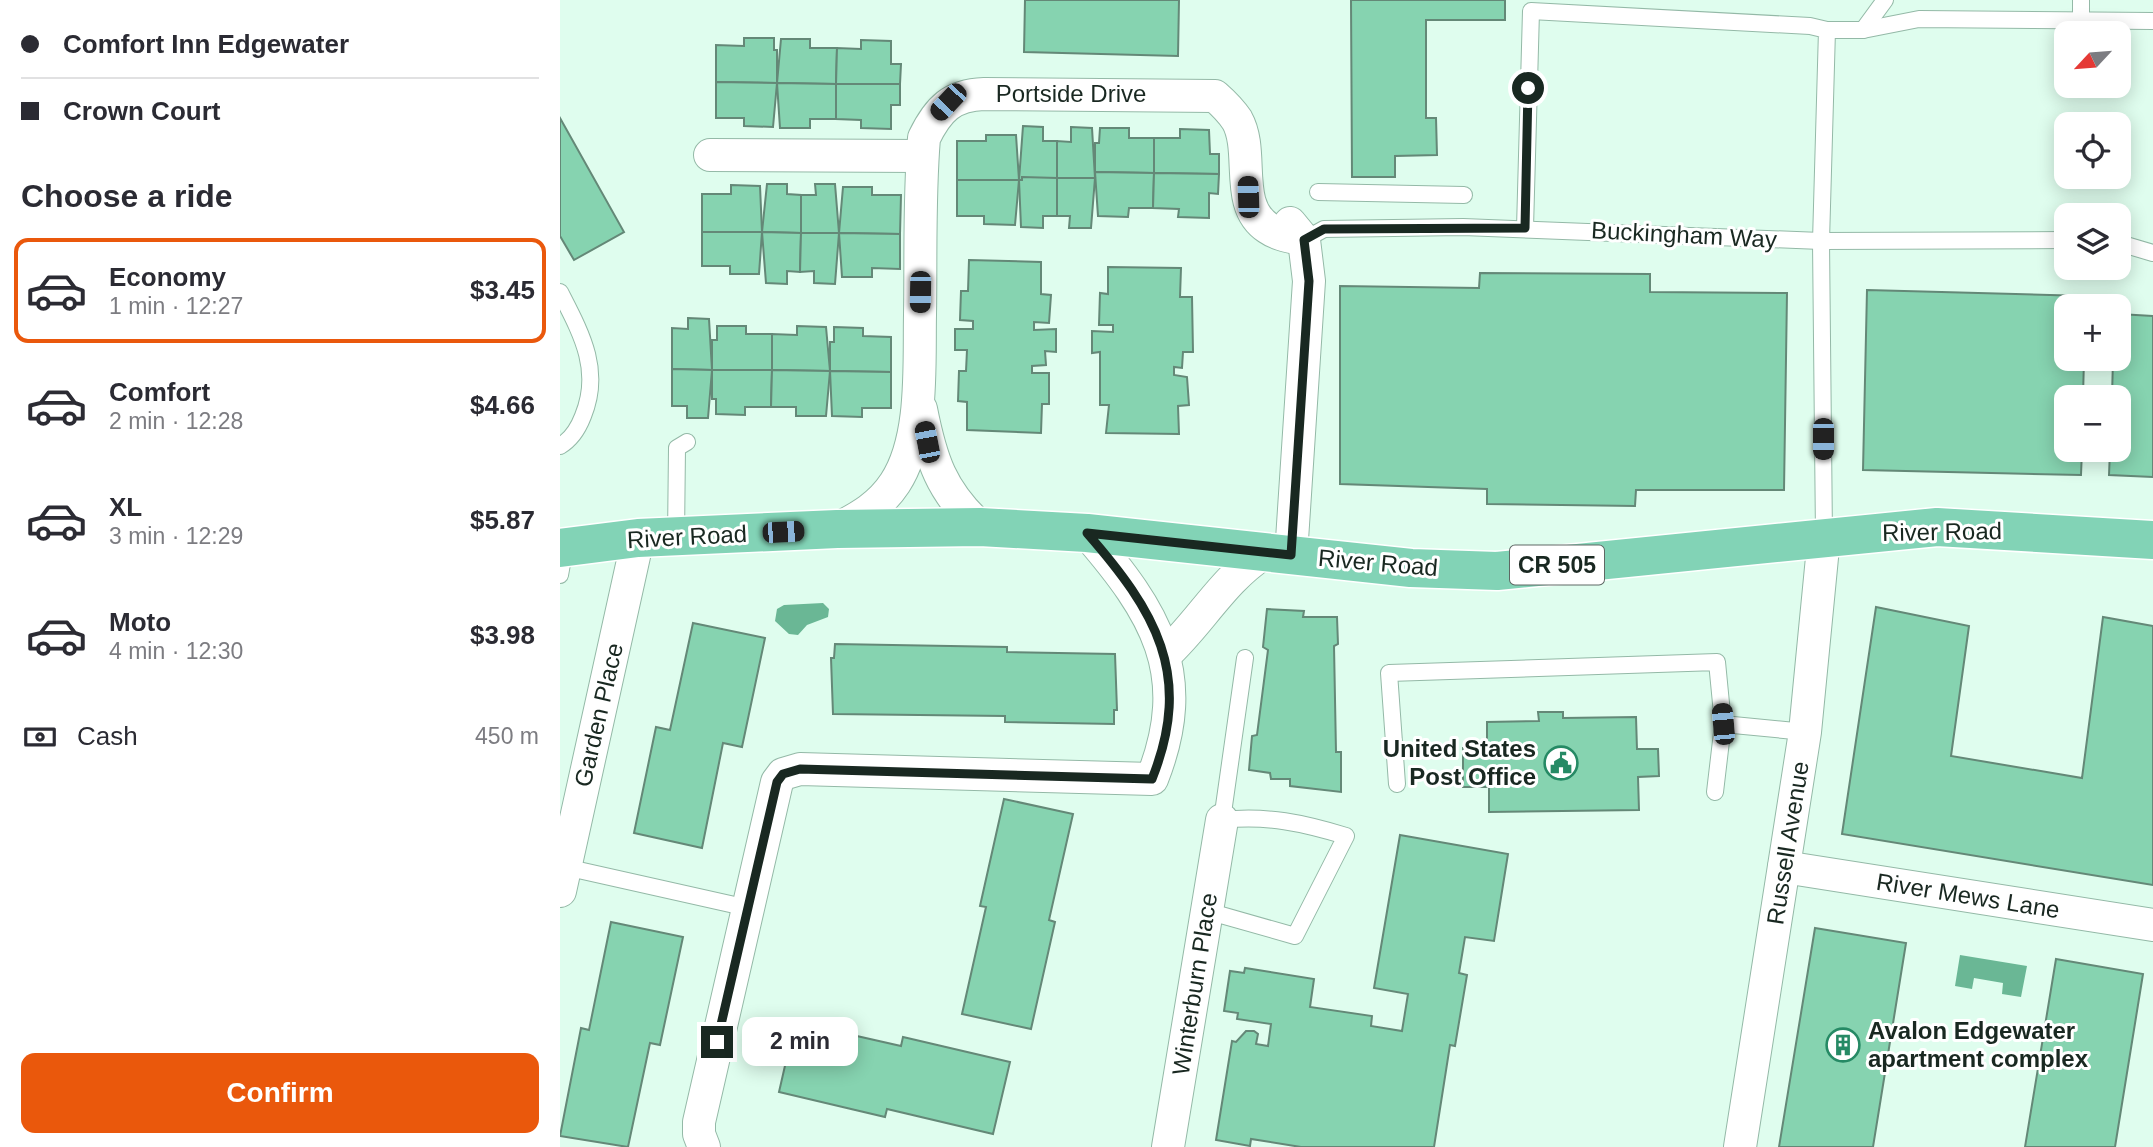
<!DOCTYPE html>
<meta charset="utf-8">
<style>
body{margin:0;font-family:Arial,sans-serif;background:#f7f7f7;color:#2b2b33;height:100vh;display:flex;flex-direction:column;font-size:26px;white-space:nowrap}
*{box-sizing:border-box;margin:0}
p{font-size:23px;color:#7c7c81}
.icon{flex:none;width:38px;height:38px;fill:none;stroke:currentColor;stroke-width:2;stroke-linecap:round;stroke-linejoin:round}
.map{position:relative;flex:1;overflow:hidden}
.drawer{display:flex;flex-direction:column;background:#fff;width:560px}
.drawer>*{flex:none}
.top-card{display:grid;align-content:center;height:154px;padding:0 21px;background:#fff}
.needle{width:46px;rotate:244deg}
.buttons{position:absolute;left:1494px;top:21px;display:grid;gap:14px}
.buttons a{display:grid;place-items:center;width:77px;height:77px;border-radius:14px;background:#fff;box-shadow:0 4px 18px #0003;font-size:35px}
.end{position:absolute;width:32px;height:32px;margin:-16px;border:9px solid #192821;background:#fff;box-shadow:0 0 0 4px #fff}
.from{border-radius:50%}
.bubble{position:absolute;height:49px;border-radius:14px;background:#fff;box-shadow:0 4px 18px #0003;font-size:23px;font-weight:800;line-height:49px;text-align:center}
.car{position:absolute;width:21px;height:42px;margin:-21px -10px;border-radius:9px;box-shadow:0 0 5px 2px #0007;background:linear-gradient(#222 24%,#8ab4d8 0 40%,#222 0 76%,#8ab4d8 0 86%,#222 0)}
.top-card b{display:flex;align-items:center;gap:24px;height:66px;font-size:26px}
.top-card b+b{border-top:2px solid #e1e1e2}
.top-card i{width:18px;height:18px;background:#2b2b33}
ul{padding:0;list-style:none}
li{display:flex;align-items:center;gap:21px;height:105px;margin:0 14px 10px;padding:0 7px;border:4px solid transparent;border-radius:14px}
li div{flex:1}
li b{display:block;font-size:26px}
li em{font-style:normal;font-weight:800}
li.on{border-color:#ea580c}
li>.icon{width:63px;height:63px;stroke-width:1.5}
h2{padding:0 21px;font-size:32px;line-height:84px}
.pay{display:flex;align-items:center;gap:18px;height:77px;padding:0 21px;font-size:26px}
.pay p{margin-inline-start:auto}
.button{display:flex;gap:14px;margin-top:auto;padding:14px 21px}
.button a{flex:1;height:80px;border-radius:14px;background:#ea580c;color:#fff;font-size:28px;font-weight:800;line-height:80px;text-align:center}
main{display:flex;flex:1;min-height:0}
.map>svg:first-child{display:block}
.water{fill:#6ab795}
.building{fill:#86d3b0;stroke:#648877;stroke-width:2}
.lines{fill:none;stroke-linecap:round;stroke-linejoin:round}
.service-casing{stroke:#94b9a7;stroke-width:18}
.minor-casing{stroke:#94b9a7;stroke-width:34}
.primary-casing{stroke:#fff;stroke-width:41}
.service{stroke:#fff;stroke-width:16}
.minor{stroke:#fff;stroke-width:32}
.primary{stroke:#82d3b6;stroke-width:38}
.route{stroke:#192821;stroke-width:9}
.labels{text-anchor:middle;stroke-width:6;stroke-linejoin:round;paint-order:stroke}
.shield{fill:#fff;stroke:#5e6864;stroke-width:2}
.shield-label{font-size:23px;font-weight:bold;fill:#192821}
.street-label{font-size:24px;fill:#192821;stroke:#fff}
.poi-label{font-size:24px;font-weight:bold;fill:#192821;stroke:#fff;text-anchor:end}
</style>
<main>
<section class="drawer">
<div class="top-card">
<b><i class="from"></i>Comfort Inn Edgewater</b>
<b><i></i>Crown Court</b>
</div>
<h2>Choose a ride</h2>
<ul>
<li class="on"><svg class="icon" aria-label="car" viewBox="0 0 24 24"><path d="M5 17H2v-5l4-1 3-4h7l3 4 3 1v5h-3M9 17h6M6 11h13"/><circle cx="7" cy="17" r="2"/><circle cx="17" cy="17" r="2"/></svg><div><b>Economy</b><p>1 min · 12:27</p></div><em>$3.45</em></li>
<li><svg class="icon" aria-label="car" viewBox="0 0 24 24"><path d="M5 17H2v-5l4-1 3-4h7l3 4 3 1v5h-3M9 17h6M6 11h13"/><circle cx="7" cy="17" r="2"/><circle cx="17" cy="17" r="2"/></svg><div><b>Comfort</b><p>2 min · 12:28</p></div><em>$4.66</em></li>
<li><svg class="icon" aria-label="car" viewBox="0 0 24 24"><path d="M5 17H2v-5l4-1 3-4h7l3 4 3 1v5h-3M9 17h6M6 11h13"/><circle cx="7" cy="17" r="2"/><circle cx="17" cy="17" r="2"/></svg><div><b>XL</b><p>3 min · 12:29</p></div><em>$5.87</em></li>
<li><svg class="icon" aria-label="car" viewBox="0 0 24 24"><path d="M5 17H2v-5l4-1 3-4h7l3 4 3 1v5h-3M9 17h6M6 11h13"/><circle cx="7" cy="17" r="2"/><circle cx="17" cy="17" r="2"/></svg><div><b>Moto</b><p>4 min · 12:30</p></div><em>$3.98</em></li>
</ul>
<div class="pay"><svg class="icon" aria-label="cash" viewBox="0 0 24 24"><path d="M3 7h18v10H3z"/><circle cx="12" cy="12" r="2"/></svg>Cash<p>450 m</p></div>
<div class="button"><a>Confirm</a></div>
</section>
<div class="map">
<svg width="1593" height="1147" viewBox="0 0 1593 1147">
<rect width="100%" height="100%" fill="#dffdee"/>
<g class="water">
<polygon points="263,603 269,609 268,617 247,625 238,635 229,634 215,621 217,609 224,605"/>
<polygon points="1400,955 1467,966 1461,997 1442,994 1443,983 1414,978 1412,989 1395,986"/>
</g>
<g class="building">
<polygon points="465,0 619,0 618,56 464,52"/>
<polygon points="791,0 945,0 945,20 866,20 866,118 876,118 877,155 835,156 835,177 792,177"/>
<polygon points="184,38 214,38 214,50 217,50 217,83 156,82 156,45 184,46"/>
<polygon points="221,39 250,39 250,48 277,48 276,84 217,83"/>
<polygon points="301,40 331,41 331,64 341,64 340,84 276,84 277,48 301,49"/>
<polygon points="156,82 217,83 213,127 184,126 184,118 156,118"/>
<polygon points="217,83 276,84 276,119 250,119 250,128 220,128"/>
<polygon points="276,84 340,84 340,105 331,105 331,129 301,128 301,120 276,119"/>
<polygon points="0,118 64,232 14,260 0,236"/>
<polygon points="463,126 483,127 483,141 497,141 497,178 459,180"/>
<polygon points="511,127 532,128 535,178 497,178 497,141 511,142"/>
<polygon points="540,128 569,128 569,138 594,138 594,173 535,172 535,143 539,143"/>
<polygon points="620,129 649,130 650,154 659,154 659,174 594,173 594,138 620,138"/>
<polygon points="426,135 456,135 459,180 397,180 397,141 426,141"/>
<polygon points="535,172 594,173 593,208 569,208 568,217 538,216"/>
<polygon points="594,173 659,174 658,194 649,193 649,218 618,217 619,209 593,208"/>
<polygon points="462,177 497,178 497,216 483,216 483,228 461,227 459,180 462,180"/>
<polygon points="497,178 535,178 531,228 509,228 510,216 497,216"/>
<polygon points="397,180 459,180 455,225 424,224 424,216 397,216"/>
<polygon points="207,184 227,184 227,194 241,195 241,233 202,232"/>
<polygon points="255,184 275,184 279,233 241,233 241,195 256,195"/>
<polygon points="171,185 200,186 202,232 142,232 142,194 171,194"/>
<polygon points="283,187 312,187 312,195 341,195 340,234 279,233"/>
<polygon points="142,232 202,232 199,274 170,274 170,266 142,266"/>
<polygon points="202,232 241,233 240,272 227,271 227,284 206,283"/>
<polygon points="241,233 279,233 275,284 254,283 254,271 240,272"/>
<polygon points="279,233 340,234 340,269 312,268 312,277 282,277"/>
<polygon points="409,260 481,262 481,294 491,295 489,323 474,322 474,330 496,329 496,352 485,351 486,365 472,366 472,373 489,373 489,404 482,404 481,433 407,430 407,402 398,401 399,371 406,371 407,350 395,350 395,329 413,329 413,321 400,320 401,291 408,291"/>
<polygon points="548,267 621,268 620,297 632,297 633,352 623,352 622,368 614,367 614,375 627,377 629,405 618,406 619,434 546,433 549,405 540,405 540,352 532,353 532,331 553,332 553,325 539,325 540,293 548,294"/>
<polygon points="920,273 1090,274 1090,292 1227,293 1224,490 1076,490 1075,506 927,504 927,489 780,484 780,286 919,288"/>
<polygon points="1307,290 1525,296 1525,306 1507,306 1507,359 1524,359 1523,397 1507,397 1507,450 1522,450 1521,475 1303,470"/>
<polygon points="1559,314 1593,316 1593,477 1549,475 1550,450 1559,450 1559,397 1552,397 1553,359 1559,359"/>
<polygon points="128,318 149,319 152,370 112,369 112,328 128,329"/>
<polygon points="157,326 186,326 186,334 212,334 212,370 152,370 152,340 157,340"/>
<polygon points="237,326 266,327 270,371 212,370 212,334 237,335"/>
<polygon points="274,327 303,328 303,336 331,337 331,372 270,371 270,342 274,342"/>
<polygon points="112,369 152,370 148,418 127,418 127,406 112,406"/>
<polygon points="152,370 212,370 211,407 185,407 185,415 156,414 156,399 152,399"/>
<polygon points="212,370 270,371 266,416 236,416 236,407 211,407"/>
<polygon points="270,371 331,372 331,408 302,408 302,417 272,416"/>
<polygon points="1316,607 1409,626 1391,756 1522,778 1543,617 1593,626 1593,885 1282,834"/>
<polygon points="707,609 744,611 743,617 777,617 778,644 774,646 776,752 781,752 781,792 730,786 730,779 711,779 710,773 689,770 692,736 697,735 708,650 703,647"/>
<polygon points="133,623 205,638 182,747 163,743 142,848 74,833 96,727 110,730"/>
<polygon points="275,644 447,647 447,652 555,654 557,710 554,710 554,724 445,722 445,716 273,714 271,658 274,658"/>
<polygon points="978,712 1003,712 1003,718 1076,717 1077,749 1098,749 1099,776 1078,777 1079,810 929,812 929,787 903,787 903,748 927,747 927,722 979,721"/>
<polygon points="444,799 513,814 489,920 495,922 471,1029 402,1014 426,907 420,906"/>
<polygon points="840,835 948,854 934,941 905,937 899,973 907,975 895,1046 890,1045 874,1147 741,1147 691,1139 690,1146 656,1140 672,1041 676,1042 686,1031 694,1031 698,1034 696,1044 708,1046 711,1024 677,1019 678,1013 664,1011 670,971 684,973 685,968 754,979 750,1007 812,1016 811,1026 842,1031 848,994 814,988"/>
<polygon points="51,922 123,937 100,1045 90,1043 68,1147 0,1136 21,1028 29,1030"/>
<polygon points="1255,928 1346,943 1313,1147 1219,1147"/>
<polygon points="1496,959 1583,974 1555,1147 1465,1147"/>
<polygon points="235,1022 341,1046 343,1037 450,1062 433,1134 327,1109 325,1117 219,1092"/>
</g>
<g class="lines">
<defs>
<g id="service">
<polyline points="1521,0 1521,19"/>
<polyline points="1267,30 1303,30 1359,19 1593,21"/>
<polyline points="1303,30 1325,0"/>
<polyline points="758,192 904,195"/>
<polyline points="965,228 971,11 1250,26 1267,30 1261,241 1264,537"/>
<polyline points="744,240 764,229 903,227 1261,241 1507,240"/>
<polyline points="1559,243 1593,253"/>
<path d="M0,292C21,333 42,370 23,416C18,429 12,439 0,446"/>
<polyline points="116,537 117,448 127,442"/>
<polyline points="0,575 5,547"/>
<polyline points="837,784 829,673 1157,662 1163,724 1245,732"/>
<polyline points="1155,792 1163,724"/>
<polyline points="5,867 188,908"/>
<path d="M647,911L735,936L786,836C743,823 707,815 662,820L685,658"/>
</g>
<g id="minor">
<polyline points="150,155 362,156"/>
<polyline points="730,223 744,240 749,281 731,555"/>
<path d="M361,409C371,460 381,491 420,527"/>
<path d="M277,529C300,517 320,506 335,483C364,439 359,366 360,315C361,256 359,196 364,138C378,109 392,95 424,94L655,96C663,103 671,111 677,120C695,152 673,205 708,228C718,235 732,237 744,240"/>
<path d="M605,655C640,623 663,579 704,553"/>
<polyline points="1224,867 1593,925"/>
<polyline points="0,891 78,538"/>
<path d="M144,1147L139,1134V1122L217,782L223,774L240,769L592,779C634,673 595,612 527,533"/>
<polyline points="608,1147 662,820"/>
<polyline points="1180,1147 1245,732 1264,537"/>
</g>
<polyline id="primary" points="0,548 78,538 277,529 420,527 527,533 851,568 937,571 1377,527 1593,540"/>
</defs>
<use href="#service" class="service-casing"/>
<use href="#minor" class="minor-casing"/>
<use href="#primary" class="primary-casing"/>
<use href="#service" class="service"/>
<use href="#minor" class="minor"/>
<use href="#primary" class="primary"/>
</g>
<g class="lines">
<path class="route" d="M157,1042L217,782L223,774L240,769L592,779C634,674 595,611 527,533L731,555L749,281L744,240L764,229L965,228L968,88"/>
</g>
<defs>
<symbol id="civic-ring" viewBox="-11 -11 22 22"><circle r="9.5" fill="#fff" stroke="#268a65" stroke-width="1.5"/><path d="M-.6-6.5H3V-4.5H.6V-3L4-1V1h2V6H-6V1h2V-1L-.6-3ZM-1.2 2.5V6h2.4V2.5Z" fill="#268a65"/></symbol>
<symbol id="building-ring" viewBox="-11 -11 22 22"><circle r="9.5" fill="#fff" stroke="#268a65" stroke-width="1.5"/><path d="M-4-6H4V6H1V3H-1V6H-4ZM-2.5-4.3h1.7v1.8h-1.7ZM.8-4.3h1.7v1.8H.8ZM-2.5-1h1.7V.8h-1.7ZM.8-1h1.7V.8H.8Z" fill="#268a65"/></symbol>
</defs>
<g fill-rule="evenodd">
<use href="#civic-ring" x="982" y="744" width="38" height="38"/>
<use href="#building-ring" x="1264" y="1026" width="38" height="38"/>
</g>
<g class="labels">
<rect class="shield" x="950" y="545.5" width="94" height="39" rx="5"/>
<g class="shield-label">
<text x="997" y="573">CR 505</text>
</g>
<g class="street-label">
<text x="511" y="102">Portside Drive</text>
<text transform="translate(1124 235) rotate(3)" y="8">Buckingham Way</text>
<text transform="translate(1382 532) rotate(-1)" y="8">River Road</text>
<text transform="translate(127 537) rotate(-3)" y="8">River Road</text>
<text transform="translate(818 563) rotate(5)" y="8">River Road</text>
<text transform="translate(39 715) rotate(-77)" y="8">Garden Place</text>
<text transform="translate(1228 843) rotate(-81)" y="8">Russell Avenue</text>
<text transform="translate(1408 896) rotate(9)" y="8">River Mews Lane</text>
<text transform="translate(635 984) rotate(-81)" y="8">Winterburn Place</text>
</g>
<g class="poi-label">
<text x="976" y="757">United States<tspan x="976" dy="28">Post Office</tspan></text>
<text x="1308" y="1039" text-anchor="start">Avalon Edgewater<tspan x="1308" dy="28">apartment complex</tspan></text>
</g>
</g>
</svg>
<div class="buttons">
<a><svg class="needle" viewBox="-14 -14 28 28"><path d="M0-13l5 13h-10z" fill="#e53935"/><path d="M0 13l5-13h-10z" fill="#7c7c81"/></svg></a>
<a><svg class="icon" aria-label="locate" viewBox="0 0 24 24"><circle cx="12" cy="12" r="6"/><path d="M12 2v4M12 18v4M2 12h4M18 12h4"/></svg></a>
<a><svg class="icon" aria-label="layers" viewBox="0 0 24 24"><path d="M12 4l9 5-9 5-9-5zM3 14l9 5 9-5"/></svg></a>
<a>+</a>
<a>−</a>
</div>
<i class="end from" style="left:968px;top:88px"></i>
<i class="end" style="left:157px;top:1042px"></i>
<div class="bubble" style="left:182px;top:1017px;width:116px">2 min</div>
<i class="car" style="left:388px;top:102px;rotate:223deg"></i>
<i class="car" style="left:688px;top:197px;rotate:358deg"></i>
<i class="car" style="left:360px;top:292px;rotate:181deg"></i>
<i class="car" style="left:1263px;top:439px;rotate:180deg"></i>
<i class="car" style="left:367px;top:442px;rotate:349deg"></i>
<i class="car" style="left:223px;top:532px;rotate:87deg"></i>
<i class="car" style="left:1163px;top:724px;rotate:355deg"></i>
</div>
</main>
